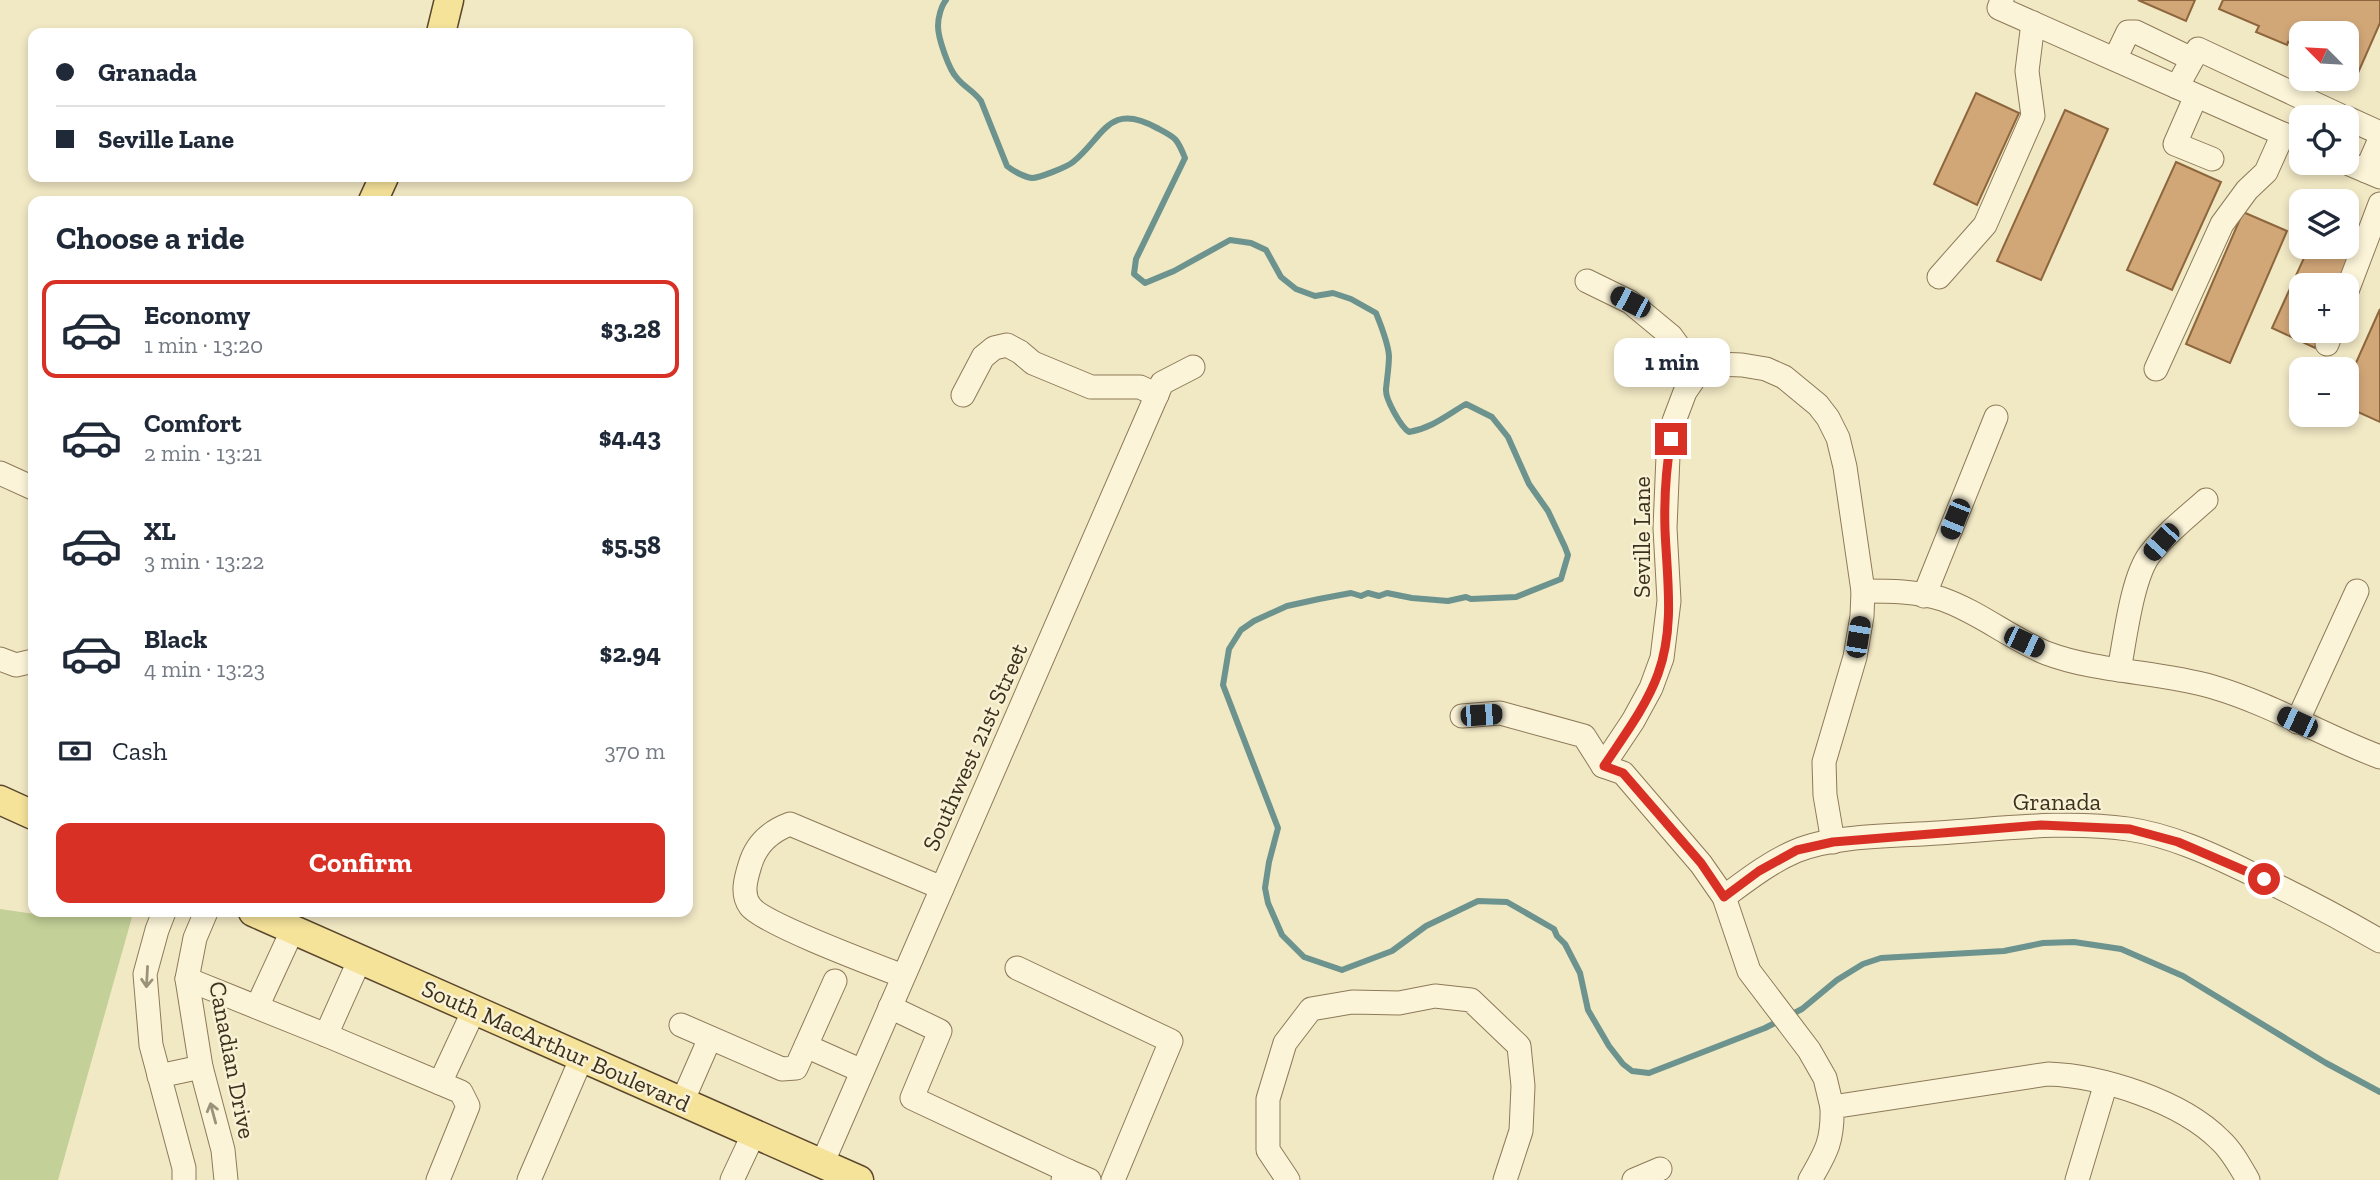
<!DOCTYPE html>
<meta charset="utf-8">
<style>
body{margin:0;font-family:"Zilla Slab",serif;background:#f2f2f3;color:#1f2937;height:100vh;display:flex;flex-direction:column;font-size:26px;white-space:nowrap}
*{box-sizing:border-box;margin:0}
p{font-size:23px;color:#747a83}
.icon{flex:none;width:38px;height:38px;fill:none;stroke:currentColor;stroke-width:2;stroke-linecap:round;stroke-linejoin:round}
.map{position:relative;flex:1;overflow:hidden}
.sheet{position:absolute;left:28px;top:196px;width:665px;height:721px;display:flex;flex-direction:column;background:#fff;border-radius:14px;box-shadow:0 4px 10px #0003}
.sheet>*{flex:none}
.banner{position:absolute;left:28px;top:28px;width:665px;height:154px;border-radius:14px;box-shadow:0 4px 10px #0003;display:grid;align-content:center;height:154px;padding:0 28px;background:#fff}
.needle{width:46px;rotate:294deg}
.controls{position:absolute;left:2289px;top:21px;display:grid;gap:14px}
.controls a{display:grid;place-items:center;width:70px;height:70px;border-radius:14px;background:#fff;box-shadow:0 4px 10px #0003;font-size:35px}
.end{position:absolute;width:32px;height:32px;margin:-16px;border:9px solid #d93025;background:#fff;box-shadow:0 0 0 4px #fff}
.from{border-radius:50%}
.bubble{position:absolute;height:49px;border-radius:14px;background:#fff;box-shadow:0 4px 10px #0003;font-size:23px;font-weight:800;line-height:49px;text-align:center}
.car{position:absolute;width:21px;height:42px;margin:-21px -10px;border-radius:9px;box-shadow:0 0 5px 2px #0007;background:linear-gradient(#222 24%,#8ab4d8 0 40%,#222 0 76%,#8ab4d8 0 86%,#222 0)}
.banner b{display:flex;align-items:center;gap:24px;height:66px;font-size:26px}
.banner b+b{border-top:2px solid #e0e1e3}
.banner i{width:18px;height:18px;background:#1f2937}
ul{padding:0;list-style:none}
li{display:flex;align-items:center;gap:21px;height:98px;margin:0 14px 10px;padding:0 14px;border:4px solid transparent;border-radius:14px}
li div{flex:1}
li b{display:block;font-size:26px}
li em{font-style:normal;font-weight:800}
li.active{border-color:#d93025}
li>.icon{width:63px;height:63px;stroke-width:1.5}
h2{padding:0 28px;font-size:32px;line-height:84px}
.pay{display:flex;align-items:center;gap:18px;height:77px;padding:0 28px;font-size:26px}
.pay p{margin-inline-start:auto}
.cta{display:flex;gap:14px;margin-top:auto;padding:14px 28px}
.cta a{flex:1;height:80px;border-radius:14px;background:#d93025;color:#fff;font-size:28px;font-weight:800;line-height:80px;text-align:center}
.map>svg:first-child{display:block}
.green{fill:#c3d097}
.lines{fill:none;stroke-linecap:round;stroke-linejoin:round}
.stream{stroke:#6c938e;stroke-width:6}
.building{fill:#d1a778;stroke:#8d663d;stroke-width:2}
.minor-casing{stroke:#8d7a59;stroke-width:25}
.major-casing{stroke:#5a472d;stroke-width:31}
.minor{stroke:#fbf4d8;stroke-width:23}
.major{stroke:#f6e39a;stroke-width:28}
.oneway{stroke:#9c927b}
.route{stroke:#d93025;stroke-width:9}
.labels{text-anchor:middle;stroke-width:5;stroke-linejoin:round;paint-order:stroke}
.street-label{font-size:24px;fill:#3c301e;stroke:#f8f1d4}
</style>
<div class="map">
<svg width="2380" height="1180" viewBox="0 0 2380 1180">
<rect width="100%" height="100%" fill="#f1e8c4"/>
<polygon class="green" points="0,909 55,917 132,917 58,1180 0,1180"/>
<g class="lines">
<path class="stream" d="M946,0C941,6 938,18 938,26C938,38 949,70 957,78C964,87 974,91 981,101L1007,166C1013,171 1024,177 1032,178C1039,178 1067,167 1073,162C1104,137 1108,101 1157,128C1176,138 1177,138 1185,158L1136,259L1134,274L1145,283L1174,271L1230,240L1251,243L1266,250L1281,277L1296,289L1315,296L1333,293L1351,299L1376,313C1381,326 1388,342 1389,356C1389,366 1387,379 1386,389C1385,399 1401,427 1409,432C1432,428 1447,415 1466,404L1492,417L1508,437L1529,484L1548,511L1565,547L1568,555L1561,579L1516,597L1471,599L1466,597L1448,601L1412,598L1387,593L1379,596L1368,593L1361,596L1351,593L1319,599L1287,606L1254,621L1241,630L1229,649L1223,685L1278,828L1269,862L1265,888L1268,903L1282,935L1304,957L1342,970L1347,968L1392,951L1426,926L1478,901L1507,902L1554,929L1557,936L1565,944L1580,973L1588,1010L1609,1046L1623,1064L1632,1071L1649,1073L1765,1028L1802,1009L1837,980L1863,964L1881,958L2004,951L2043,943L2074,942L2121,949L2183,976L2326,1063L2380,1092"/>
</g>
<g class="building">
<polygon points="2138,0 2195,0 2186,21"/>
<polygon points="2223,0 2380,0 2380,23 2358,73 2347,68 2347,33 2301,33 2301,48 2288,42 2287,45 2256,32 2259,26 2219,9"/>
<polygon points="1976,93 2019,113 1977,205 1934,184"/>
<polygon points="2065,110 2108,129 2041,280 1997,261"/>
<polygon points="2176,162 2221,182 2172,290 2127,270"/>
<polygon points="2243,212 2287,231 2230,363 2186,344"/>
<polygon points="2309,247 2324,247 2355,261 2344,285 2301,285 2301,331 2323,331 2315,348 2272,328"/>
<polygon points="2380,309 2380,422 2347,407 2347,383"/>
</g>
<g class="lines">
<defs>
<g id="minor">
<polyline points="2002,0 1999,8 2301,142"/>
<polyline points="2115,59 2128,32 2136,32 2192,59"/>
<polyline points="2177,87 2198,49 2339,115 2337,117"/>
<polyline points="2196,96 2175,144 2212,159"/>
<polyline points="2347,118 2380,133"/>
<polyline points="2347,163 2380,177"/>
<polyline points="2366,171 2380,139"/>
<polyline points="1939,277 1985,225 2033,116 2027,71 2033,23"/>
<polyline points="1587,281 1630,302 1671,336 1698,373"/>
<polyline points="2347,291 2380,204"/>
<polyline points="2327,344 2332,331"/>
<polyline points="2156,369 2222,224 2247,190 2266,172 2283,134"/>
<polyline points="963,395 983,357 994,348 1007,345 1020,352 1033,363 1091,387 1140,387 1157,395"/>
<polyline points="0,473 33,488"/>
<path d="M1863,591C1889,591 1917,591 1942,599C1979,612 2010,638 2046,653C2099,673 2159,671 2213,687C2271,704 2324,736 2380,757"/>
<polyline points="1924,596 1996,417"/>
<polyline points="0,659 16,665 33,661"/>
<path d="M2119,670C2125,640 2132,577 2150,554C2166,533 2187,517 2206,500"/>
<polyline points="1462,716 1500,713 1584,736 1603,766 1623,773 1701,864 1724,897 1749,971 1809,1050 1825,1078 1832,1107"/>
<polyline points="2297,722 2357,591"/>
<polyline points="1603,766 1633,721 1651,688 1662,658 1669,601 1665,528 1668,456 1674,421 1685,392 1698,373 1716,364 1742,365 1766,369 1784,377 1818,405 1828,418 1838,438 1845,467 1863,591 1862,616 1855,657 1824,762 1825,795 1833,842"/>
<path d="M1724,897C1747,880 1770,862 1796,851C1834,835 1896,836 1938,833C2001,829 2065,820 2128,829C2170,835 2211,854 2248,872C2293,893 2337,916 2380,941"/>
<polyline points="164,912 157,930 145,974 151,1045 184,1168 184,1180"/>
<polyline points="206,912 195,938 187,979 201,1067 223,1150 226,1180"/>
<polyline points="1017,968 1171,1041 1113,1180"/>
<path d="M903,976C877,966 762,923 750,906C741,894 746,878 750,865C756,844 771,831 790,824L942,888"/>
<polyline points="187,979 326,1035 461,1092 468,1106 438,1180"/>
<polyline points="257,1007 293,929"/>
<polyline points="890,1007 940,1031 912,1098 1068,1171"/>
<polyline points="681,1025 782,1069 796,1068 835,981"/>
<polyline points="326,1035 360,959"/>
<polyline points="806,1046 862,1071"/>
<polyline points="159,1076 201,1067"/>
<polyline points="440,1083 474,1010"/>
<polyline points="682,1102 710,1038"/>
<polyline points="822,1164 1162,383 1193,367"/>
<polyline points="529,1180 582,1057"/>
<polyline points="732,1180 754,1133"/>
<polyline points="1063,1180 1068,1171 1089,1180"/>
<polyline points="1288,1180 1268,1150 1268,1099 1285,1043 1311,1009 1352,1002 1399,1003 1435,996 1471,1000 1519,1046 1523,1086 1521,1131 1505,1180"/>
<polyline points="1634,1180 1660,1169"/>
<path d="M1810,1180C1827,1151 1833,1140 1832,1107L2048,1074C2102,1076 2181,1101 2220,1140C2232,1151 2240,1166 2248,1180"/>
<polyline points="2077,1180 2106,1083"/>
</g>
<g id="major">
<polyline points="441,33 449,0"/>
<polyline points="373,201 384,177"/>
<polyline points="0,800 33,815"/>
<polyline points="253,912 859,1180"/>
</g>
</defs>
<use href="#minor" class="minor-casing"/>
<use href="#major" class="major-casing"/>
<use href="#minor" class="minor"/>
<use href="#major" class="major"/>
</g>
<defs><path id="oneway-shaft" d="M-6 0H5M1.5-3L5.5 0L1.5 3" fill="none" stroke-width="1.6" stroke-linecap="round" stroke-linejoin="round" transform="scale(1.75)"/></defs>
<g class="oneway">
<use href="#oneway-shaft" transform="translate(147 977) rotate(93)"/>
<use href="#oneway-shaft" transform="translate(213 1113) rotate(-105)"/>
</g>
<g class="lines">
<path class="route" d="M1671,439C1666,469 1664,499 1665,530C1667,578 1675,627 1658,674C1646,707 1623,737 1604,766L1623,773L1701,863L1724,897L1759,871L1797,850L1833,842L2041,825L2130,829L2178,842L2264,879"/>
</g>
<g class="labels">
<g class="street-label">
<text transform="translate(1642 537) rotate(-90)" y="8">Seville Lane</text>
<text transform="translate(975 747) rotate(-66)" y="8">Southwest 21st Street</text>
<text x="2057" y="810">Granada</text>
<text transform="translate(556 1046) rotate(24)" y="8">South MacArthur Boulevard</text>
<text transform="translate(232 1060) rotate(79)" y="8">Canadian Drive</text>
</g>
</g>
</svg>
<div class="controls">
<a><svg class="needle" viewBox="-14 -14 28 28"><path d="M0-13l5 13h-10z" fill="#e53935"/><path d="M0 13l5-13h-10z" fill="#747a83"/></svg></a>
<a><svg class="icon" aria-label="locate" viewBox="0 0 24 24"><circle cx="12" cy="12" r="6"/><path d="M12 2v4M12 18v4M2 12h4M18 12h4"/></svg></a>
<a><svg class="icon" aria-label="layers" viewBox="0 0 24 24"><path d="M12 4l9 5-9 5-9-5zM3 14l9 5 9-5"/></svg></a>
<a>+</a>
<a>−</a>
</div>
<i class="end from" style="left:2264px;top:879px"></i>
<i class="end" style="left:1671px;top:439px"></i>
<div class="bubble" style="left:1614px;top:338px;width:116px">1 min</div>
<i class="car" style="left:1630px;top:302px;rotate:297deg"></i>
<i class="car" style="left:1955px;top:519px;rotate:202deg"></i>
<i class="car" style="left:2161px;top:542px;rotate:222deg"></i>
<i class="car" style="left:1858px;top:637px;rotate:9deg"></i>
<i class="car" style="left:2024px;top:642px;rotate:115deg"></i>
<i class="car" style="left:1481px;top:715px;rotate:86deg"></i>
<i class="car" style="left:2297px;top:722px;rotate:295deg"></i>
<div class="banner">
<b><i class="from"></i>Granada</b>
<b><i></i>Seville Lane</b>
</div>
<section class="sheet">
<h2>Choose a ride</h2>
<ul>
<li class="active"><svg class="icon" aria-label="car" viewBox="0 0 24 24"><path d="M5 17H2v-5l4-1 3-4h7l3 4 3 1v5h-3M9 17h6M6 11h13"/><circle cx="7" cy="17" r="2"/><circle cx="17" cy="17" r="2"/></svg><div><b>Economy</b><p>1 min · 13:20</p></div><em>$3.28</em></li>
<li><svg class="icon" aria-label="car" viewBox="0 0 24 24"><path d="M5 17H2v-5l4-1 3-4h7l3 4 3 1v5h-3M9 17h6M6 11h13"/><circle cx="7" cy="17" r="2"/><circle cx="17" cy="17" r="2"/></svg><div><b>Comfort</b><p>2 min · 13:21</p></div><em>$4.43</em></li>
<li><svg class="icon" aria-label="car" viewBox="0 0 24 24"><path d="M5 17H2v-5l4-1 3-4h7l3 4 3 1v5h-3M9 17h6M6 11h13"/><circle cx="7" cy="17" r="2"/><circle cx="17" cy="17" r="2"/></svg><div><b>XL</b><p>3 min · 13:22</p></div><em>$5.58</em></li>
<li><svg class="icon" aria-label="car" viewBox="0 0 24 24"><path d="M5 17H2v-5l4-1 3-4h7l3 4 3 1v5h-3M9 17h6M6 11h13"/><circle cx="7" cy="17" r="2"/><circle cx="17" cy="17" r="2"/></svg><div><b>Black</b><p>4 min · 13:23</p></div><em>$2.94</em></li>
</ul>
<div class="pay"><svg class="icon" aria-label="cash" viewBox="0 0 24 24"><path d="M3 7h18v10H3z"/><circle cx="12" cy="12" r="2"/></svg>Cash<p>370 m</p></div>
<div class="cta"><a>Confirm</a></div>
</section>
</div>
